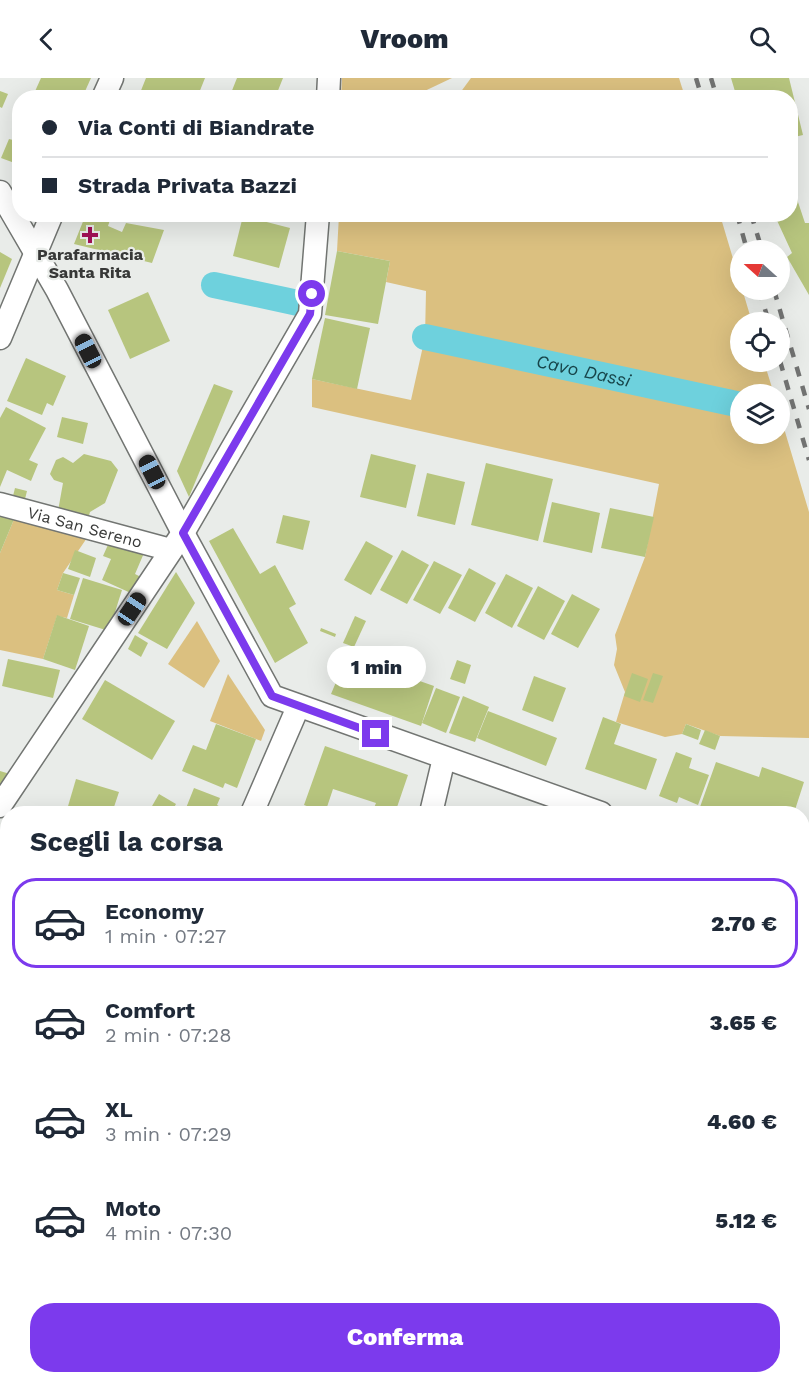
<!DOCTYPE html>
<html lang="it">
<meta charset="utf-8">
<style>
body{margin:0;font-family:"Work Sans",sans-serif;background:#f2f2f3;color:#1f2937;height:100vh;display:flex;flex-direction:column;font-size:22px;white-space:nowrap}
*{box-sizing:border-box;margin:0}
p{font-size:20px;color:#747a83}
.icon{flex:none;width:33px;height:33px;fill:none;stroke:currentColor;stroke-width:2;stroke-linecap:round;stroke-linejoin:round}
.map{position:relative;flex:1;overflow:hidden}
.sheet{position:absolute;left:0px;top:728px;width:810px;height:578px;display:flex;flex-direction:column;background:#fff;border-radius:24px 24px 0 0;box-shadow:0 6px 24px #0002}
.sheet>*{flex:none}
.guide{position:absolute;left:12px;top:12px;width:786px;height:132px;border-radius:24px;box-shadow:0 6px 24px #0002;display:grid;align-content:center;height:132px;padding:0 30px;background:#fff}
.needle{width:39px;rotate:291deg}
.controls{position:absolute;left:730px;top:162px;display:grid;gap:12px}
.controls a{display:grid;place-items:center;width:60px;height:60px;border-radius:50%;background:#fff;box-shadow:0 6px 24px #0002;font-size:30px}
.end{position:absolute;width:27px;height:27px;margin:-14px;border:8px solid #7c3aed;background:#fff;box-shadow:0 0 0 3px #fff}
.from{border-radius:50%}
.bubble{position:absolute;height:42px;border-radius:21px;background:#fff;box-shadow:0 6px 24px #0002;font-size:20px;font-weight:800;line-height:42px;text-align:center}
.car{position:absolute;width:18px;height:36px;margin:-18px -9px;border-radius:8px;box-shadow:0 0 4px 2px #0007;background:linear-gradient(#222 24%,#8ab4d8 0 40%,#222 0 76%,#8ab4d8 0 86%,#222 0)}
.guide b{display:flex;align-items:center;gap:21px;height:57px;font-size:22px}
.guide b+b{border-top:2px solid #e0e1e3}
.guide i{width:15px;height:15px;background:#1f2937}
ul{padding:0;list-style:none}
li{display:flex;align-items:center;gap:18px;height:90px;margin:0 12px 9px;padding:0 18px;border:3px solid transparent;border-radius:24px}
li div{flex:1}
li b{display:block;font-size:22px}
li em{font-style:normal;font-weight:800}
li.active{border-color:#7c3aed}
li>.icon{width:54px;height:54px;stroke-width:1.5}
h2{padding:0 30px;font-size:27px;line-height:72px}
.action{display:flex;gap:12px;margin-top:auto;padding:12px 30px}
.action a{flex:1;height:69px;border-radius:24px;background:#7c3aed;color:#fff;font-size:24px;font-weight:800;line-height:69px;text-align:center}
header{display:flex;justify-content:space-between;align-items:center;height:78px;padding:0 30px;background:#fff;font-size:27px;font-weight:800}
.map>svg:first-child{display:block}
.green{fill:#dbc080}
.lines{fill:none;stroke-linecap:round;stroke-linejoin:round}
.canal{stroke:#6ed1dd;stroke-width:26}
.building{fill:#b7c57e}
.service-casing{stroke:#727572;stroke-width:14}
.minor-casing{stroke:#727572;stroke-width:25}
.secondary-casing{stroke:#727572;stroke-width:35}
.path{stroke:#9b9d9b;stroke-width:4;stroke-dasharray:4.5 3;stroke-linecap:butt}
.service{stroke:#fff;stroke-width:12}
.minor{stroke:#fff;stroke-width:22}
.secondary{stroke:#fff;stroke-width:33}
.rail{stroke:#727372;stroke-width:4.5;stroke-dasharray:10 10;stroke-linecap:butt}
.route{stroke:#7c3aed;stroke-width:8}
.poi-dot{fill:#a11055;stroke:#e9ece9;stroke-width:2}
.labels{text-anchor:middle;stroke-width:4.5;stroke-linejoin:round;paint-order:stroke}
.poi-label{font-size:16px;font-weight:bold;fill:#373837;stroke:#e9ece9}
.street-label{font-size:16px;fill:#373837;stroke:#e9ece9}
.water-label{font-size:18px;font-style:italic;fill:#17454a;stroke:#e9ece9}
</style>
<header><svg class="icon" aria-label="back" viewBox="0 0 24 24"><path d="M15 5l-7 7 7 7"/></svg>Vroom<svg class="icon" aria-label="search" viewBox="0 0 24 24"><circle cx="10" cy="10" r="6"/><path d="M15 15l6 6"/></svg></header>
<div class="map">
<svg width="809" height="1304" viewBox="0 0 809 1304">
<rect width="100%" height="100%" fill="#e9ece9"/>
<g class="green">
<polygon points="342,0 452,0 412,19 341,20"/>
<polygon points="471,0 679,0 685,19 457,19"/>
<polygon points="339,137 720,137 752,244 741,244 741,284 764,284 774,316 741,316 741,356 780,356 780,337 809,434 809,660 720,658 686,646 682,656 665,659 616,644 625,614 614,587 617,571 615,557 645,479 659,406 312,329 312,301 411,322 425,259 426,213 386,204 390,183 337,173"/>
<polygon points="15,439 89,457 63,495 57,512 74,517 67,540 57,538 43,581 0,572 0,475"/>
<polygon points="197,543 220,583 204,610 168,586"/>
<polygon points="228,596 265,652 261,663 210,643"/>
<polygon points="7,976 7,1080 0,1087 0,999"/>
<polygon points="0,1157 8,1164 7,1216 0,1238"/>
</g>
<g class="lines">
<g class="canal">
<polyline points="214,207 298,225"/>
<path id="s1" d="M425,259L741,327"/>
</g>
</g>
<g class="building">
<polygon points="41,0 91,0 82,20 32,20"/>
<polygon points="146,0 205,0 197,20 138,20"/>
<polygon points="237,0 283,0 275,20 229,20"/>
<polygon points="731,0 789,0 803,57 790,60 790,20 737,20"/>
<polygon points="0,13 8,16 2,30 0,29"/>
<polygon points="20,48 20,87 1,80 9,61 13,62"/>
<polygon points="791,103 805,145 809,145 809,217 787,179 792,175 774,136 790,136"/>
<polygon points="86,136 112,136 108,148 122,154 126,145 164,152 152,185 74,166"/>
<polygon points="243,138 290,150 279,190 233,178"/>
<polygon points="337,173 390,183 378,246 325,237"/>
<polygon points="0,174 12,181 0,210"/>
<polygon points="148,214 170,263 130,281 108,232"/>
<polygon points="325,240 370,250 357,311 312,301"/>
<polygon points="26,280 66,298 53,328 47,325 42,337 7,323"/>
<polygon points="214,306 233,313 189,419 177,393"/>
<polygon points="6,329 46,350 29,382 38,386 31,403 7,392 0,409 0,340"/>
<polygon points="62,339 88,345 83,366 57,359"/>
<polygon points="84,376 111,383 118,392 105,425 90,434 88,441 58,433 63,405 54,402 50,396 56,382 63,379 73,385"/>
<polygon points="371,376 416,387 406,430 360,419"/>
<polygon points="486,385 553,401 538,463 471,447"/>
<polygon points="427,395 465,404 455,447 417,438"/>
<polygon points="15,410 27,413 24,425 12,422"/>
<polygon points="552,424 600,435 592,475 543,464"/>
<polygon points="610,430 654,439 645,479 601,470"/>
<polygon points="0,432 15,439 0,475"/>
<polygon points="283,437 310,443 303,472 276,465"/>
<polygon points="233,450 260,496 275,487 296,526 289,530 308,565 275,585 209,463"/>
<polygon points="111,460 144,475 135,496 141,499 133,516 102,502 111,481 103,478"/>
<polygon points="366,463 393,478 371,517 344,502"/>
<polygon points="75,472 96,480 90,499 68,491"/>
<polygon points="402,472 429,487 407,526 380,512"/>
<polygon points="434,483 462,497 440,536 413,522"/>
<polygon points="469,490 496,505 475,544 448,530"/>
<polygon points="176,494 195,525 167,571 138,555"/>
<polygon points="63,495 80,500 74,517 57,512"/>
<polygon points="506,496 533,510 512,550 485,535"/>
<polygon points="83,500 122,512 109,553 70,541"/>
<polygon points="538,508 565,523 544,562 517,548"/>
<polygon points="572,516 600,531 578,570 551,556"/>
<polygon points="57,537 89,548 75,592 43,581"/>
<polygon points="355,538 366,543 354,569 343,565"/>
<polygon points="321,550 336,556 335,559 320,553"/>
<polygon points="135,557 148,565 141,579 128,571"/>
<polygon points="347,578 359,583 355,594 386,606 391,593 434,608 421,648 331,616"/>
<polygon points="8,581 60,592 53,620 2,608"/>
<polygon points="457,582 471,587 465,606 450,601"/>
<polygon points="632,595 648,601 640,624 624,618"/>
<polygon points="653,595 663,598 653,625 643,622"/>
<polygon points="534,598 566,610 553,644 522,632"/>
<polygon points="105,602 175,643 152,682 82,641"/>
<polygon points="436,610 460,619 446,655 422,645"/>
<polygon points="463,618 489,629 475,664 449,655"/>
<polygon points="488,633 557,660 546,688 477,660"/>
<polygon points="603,639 621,646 614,666 657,681 646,712 585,691"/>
<polygon points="216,646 256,661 237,710 225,705 223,710 182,693 193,667 206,672"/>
<polygon points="686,646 701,652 698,662 682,656"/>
<polygon points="705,652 720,658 715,672 699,666"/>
<polygon points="325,668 408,697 395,735 372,735 376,725 333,711 325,735 304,727"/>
<polygon points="676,674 692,680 689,690 709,697 698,727 679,719 677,725 659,718"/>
<polygon points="716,684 759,699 762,689 804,704 794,735 719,735 700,729"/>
<polygon points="0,693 10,696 0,723"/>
<polygon points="76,701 119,714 112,735 66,735"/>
<polygon points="194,710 220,720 217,727 231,735 184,735"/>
<polygon points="159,716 176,726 171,735 148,735"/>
<polygon points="1,750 8,753 8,825 0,822"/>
<polygon points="802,835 809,837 809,879 805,889 802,888"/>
<polygon points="802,926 809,928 809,955 803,972"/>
<polygon points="809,1137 809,1304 470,1304 472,1298 802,1298 802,1139"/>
</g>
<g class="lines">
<defs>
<g id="service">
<polyline points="0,945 8,952"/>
<polyline points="802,1085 809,1084"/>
<polyline points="802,1109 809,1108"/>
<polyline points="0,1110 8,1105"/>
<polyline points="0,1134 8,1138"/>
<polyline points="802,1134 809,1132"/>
<polyline points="0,1287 8,1264"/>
<polyline points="9,1304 10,1298"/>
</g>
<g id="minor">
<polyline points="103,20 112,0"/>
<polyline points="328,20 329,0"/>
<polyline points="0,114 57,212 183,455 272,618 601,735"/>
<polyline points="0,260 52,136"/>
<path id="s2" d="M0,426L171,472"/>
<polyline points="0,728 183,455 310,236 318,136"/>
<polyline points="252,735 298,629"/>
<polyline points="431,735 444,680"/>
<polyline points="802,806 809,808"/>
<polyline points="802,1002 809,1000"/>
</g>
<g id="secondary">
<polyline points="0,893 8,895"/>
<polyline points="802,1044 809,1042"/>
</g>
</defs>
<use href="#service" class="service-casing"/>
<use href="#minor" class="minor-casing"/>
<use href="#secondary" class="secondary-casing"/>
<g class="path">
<polyline points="0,1228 8,1231"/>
<polyline points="77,1298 96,1304"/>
</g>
<use href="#service" class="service"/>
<use href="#minor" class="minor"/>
<use href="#secondary" class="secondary"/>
<g class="rail">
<polyline points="696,0 702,20"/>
<polyline points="711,0 717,20"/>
<polyline points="737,136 747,172"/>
<polyline points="751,136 762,172"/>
<polyline points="759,212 769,244"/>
<polyline points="774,212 809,331"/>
<polyline points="780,283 809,382"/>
</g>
</g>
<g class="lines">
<polyline class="route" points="312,216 310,236 183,455 272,618 376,656"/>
</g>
<path class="poi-dot" d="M87 148h6v6h6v6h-6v6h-6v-6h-6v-6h6z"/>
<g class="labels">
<g class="poi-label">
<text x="90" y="182">Parafarmacia<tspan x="90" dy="18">Santa Rita</tspan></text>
</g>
<g class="street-label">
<text dy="6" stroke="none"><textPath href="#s2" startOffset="88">Via San Sereno</textPath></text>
</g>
<g class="water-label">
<text dy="6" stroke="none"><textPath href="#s1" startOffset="162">Cavo Dassi</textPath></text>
</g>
</g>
</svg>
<div class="controls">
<a><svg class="needle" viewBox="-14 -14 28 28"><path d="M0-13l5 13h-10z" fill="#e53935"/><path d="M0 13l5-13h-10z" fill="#747a83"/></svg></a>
<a><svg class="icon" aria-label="locate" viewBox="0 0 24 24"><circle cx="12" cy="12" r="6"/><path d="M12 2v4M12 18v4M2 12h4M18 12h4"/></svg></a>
<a><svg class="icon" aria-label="layers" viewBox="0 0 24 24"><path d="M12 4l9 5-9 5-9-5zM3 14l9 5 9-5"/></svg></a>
</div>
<i class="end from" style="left:312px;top:216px"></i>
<i class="end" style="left:376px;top:656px"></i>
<div class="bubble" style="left:327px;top:568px;width:99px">1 min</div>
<i class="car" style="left:88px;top:273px;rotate:333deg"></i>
<i class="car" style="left:152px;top:394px;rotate:333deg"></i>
<i class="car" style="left:132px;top:531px;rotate:34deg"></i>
<div class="guide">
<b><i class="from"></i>Via Conti di Biandrate</b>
<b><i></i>Strada Privata Bazzi</b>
</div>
<section class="sheet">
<h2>Scegli la corsa</h2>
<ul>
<li class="active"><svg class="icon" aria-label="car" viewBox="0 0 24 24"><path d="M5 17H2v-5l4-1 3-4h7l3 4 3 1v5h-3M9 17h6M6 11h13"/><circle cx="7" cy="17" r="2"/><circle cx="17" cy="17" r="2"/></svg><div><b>Economy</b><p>1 min · 07:27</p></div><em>2.70 €</em></li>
<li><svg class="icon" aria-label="car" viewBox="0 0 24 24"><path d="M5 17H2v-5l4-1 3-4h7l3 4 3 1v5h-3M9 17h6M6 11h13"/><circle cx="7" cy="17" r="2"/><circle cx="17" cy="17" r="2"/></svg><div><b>Comfort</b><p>2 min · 07:28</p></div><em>3.65 €</em></li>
<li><svg class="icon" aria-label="car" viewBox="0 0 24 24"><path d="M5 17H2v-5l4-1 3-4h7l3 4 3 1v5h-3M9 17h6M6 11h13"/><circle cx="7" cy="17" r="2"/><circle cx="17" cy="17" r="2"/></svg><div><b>XL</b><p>3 min · 07:29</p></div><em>4.60 €</em></li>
<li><svg class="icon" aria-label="car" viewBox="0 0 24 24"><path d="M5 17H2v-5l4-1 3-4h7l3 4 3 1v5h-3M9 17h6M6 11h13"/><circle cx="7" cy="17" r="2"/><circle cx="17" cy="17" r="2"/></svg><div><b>Moto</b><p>4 min · 07:30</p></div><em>5.12 €</em></li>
</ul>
<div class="action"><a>Conferma</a></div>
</section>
</div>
